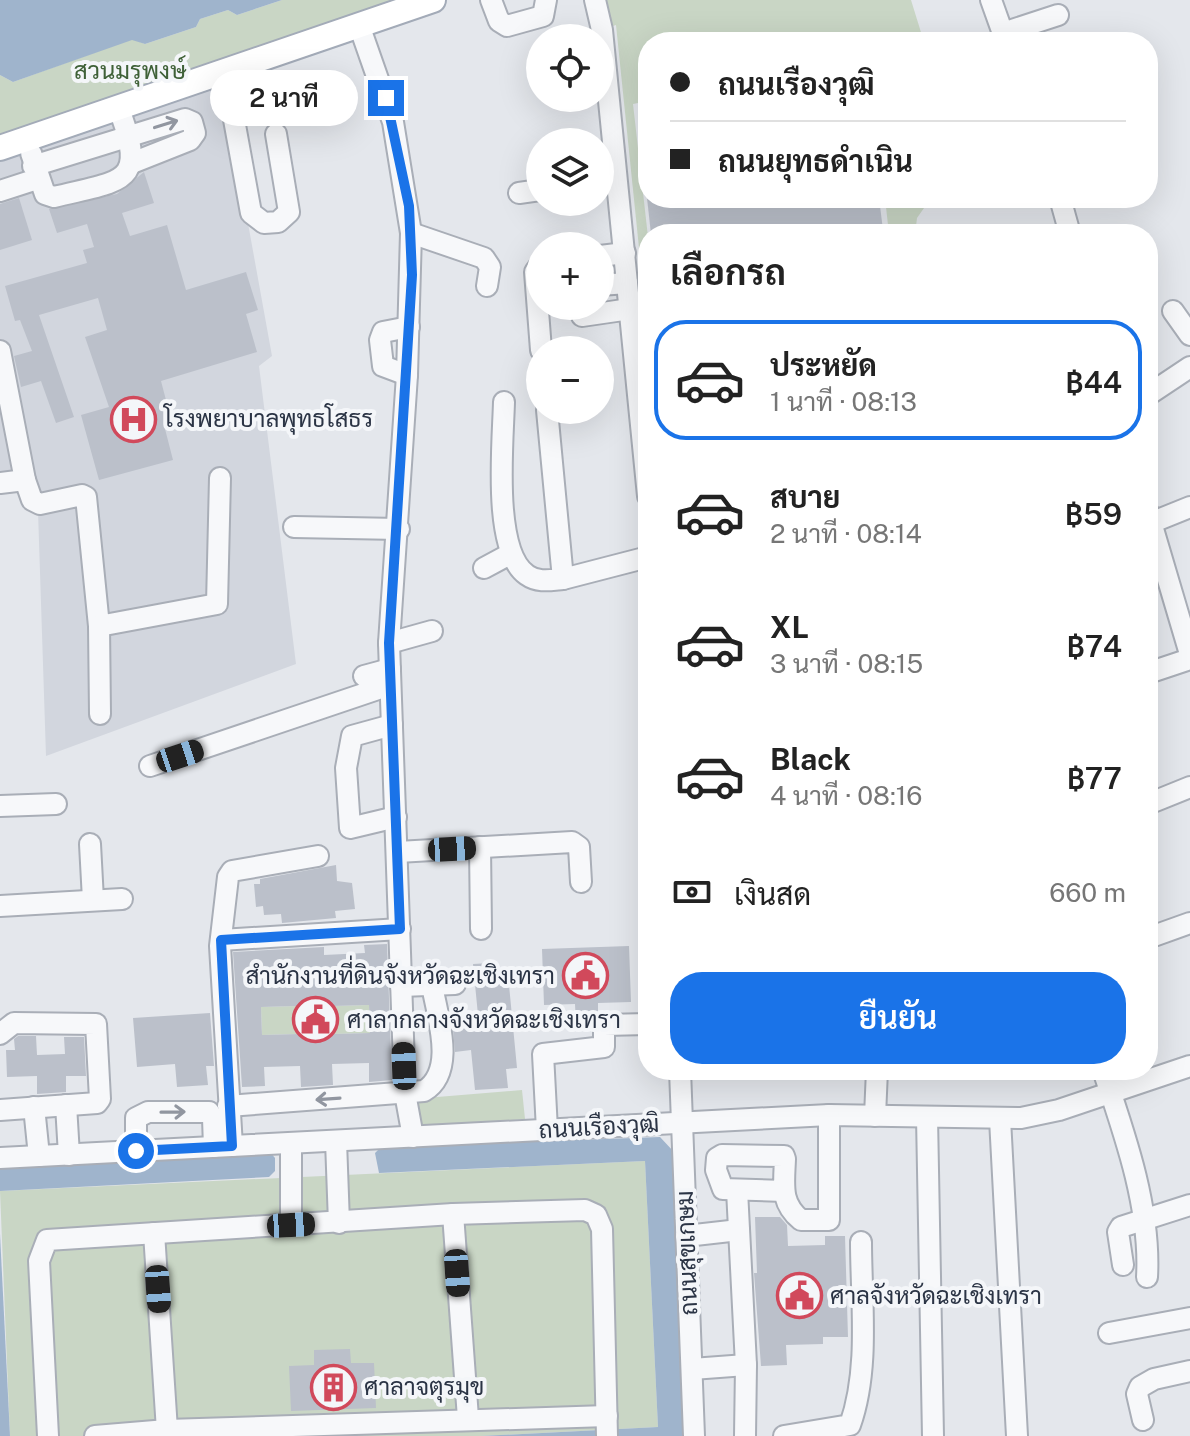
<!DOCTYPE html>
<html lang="th">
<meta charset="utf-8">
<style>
body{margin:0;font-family:"Public Sans",Sarabun,sans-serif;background:#f6f6f6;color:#222;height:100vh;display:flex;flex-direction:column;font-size:30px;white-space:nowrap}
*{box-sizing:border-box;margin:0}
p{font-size:26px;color:#767676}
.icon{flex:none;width:44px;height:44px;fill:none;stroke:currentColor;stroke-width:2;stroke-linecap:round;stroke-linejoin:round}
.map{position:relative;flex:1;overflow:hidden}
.sheet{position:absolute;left:638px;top:224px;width:520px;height:856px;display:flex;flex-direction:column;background:#fff;border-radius:32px;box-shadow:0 8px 32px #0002}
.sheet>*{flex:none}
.guide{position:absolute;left:638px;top:32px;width:520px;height:176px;border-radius:32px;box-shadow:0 8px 32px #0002;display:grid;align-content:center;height:176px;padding:0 32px;background:#fff}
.buttons{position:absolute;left:526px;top:24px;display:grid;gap:16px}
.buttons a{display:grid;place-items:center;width:88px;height:88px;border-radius:50%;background:#fff;box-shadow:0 8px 32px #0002;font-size:40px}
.end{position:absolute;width:36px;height:36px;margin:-18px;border:10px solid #1a73e8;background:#fff;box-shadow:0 0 0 4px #fff}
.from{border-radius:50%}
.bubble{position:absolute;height:56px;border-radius:28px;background:#fff;box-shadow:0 8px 32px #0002;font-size:26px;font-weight:600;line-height:56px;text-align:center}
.car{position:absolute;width:24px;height:48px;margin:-24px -12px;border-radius:10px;box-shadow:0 0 6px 2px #0007;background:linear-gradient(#222 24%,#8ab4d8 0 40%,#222 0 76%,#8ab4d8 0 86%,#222 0)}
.guide b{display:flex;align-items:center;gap:28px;height:76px;font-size:30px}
.guide b+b{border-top:2px solid #e0e0e0}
.guide i{width:20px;height:20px;background:#222}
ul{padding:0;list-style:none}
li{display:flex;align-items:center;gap:24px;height:120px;margin:0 16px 12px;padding:0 16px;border:4px solid transparent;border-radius:32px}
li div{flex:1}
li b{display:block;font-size:30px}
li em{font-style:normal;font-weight:600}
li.active{border-color:#1a73e8}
li>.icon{width:72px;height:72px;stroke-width:1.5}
h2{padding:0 32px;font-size:36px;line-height:96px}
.pay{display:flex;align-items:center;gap:20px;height:88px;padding:0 32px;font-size:30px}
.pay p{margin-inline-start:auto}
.button{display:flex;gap:16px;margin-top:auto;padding:16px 32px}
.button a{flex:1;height:92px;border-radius:32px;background:#1a73e8;color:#fff;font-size:32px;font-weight:600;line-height:92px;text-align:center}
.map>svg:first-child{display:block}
.built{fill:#d2d6de}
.green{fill:#c9d6c5}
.water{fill:#9fb4cc}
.building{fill:#bbc0ca;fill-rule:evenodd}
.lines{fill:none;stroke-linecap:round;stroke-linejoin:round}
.minor-casing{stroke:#a9aeb7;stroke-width:24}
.major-casing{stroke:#a3abb8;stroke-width:28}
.minor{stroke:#f7f8fa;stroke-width:20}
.major{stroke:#fff;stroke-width:24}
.oneway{stroke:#9196a0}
.route{stroke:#1a73e8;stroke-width:10}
.labels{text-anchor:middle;stroke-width:8;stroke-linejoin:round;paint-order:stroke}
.park-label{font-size:24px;fill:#3f6138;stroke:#f4f6f9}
.poi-label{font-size:24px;fill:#2b3445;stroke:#f4f6f9;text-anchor:start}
.street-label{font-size:24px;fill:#2b3445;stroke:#f4f6f9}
</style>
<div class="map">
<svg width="1190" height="1436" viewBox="0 0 1190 1436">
<rect width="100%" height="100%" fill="#e4e7ec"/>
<polygon class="built" points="223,85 272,356 259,366 296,664 46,756 38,511 12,473 0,474 0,162"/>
<g class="green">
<polygon points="282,0 434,0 0,143 0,75 13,82 132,39 145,44 196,27 200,19 228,10 237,15"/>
<polygon points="596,0 911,0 924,42 648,42 648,101 633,104 648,237 648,335 616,25 604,29"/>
<polygon points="885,198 931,198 917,218 915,234 889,234"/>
<polygon points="369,1005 370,1033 334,1034 333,1006"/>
<polygon points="297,1006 298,1034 262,1035 261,1007"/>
<polygon points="522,1090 525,1119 416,1128 413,1099"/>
<polygon points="645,1161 658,1427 481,1436 10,1436 0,1191"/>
</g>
<g class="water">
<polygon points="0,0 282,0 237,15 228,10 200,19 196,27 145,44 132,40 13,82 0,75"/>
<polygon points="660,1137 674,1152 686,1436 481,1436 658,1427 645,1161 379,1173 375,1153 381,1147"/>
<polygon points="270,1152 275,1158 275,1171 269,1177 0,1191 0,1165"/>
<polygon points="0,1234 10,1436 0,1436"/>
</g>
<g class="building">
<polygon points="144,172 154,203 122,213 130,236 167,225 186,290 246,272 258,310 246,314 257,352 161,381 172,423 164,425 173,460 99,480 81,415 109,407 85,337 107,330 98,298 39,315 74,417 56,423 41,381 21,387 14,356 32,351 20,320 15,321 5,286 87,263 83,250 94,247 87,224 57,233 49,209 117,194"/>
<polygon points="19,198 32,240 0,250 0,204"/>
<polygon points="647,198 879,198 883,230 875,234 651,234"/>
<polygon points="336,865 337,881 352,883 355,909 335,911 336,918 282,923 281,914 264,915 263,906 256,907 254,884 260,884 260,879"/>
<path d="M387,944L392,1080L369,1082V1063L332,1064L333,1085L301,1087L300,1066L264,1067L265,1086L242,1087L233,952L324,947V955L365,953L364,945ZM369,1005L370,1033L334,1034L333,1006ZM297,1006L298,1034L262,1035L261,1007Z"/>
<polygon points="629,946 631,1002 598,1003 598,1014 591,1024 576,1024 575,1004 544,1005 542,949"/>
<polygon points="490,963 490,970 498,969 500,986 509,985 517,1068 506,1069 508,1088 475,1090 471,1050 455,1052 452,1018 478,1015 473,964"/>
<polygon points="210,1013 214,1066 206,1066 208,1085 177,1087 175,1064 137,1067 133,1018"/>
<polygon points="18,1036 36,1036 37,1055 65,1054 64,1037 84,1037 86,1076 66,1076 66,1092 37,1094 37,1076 7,1077 6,1050 15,1050 14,1039"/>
<polygon points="755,1217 780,1217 787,1225 788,1246 825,1245 825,1236 845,1236 848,1337 823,1337 823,1344 786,1345 787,1365 761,1366 754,1273 757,1273"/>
<polygon points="350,1349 351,1363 374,1363 376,1408 291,1411 289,1366 314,1365 314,1350"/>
</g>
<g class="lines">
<defs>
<g id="minor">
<polyline points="491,0 499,21 507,26 543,16 546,0"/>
<polyline points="595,0 602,30 648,496"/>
<polyline points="991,0 1006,42"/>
<polyline points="359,25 393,122 411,233 407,375 389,643 405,1093 413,1137"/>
<polyline points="1003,33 1058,15"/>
<polyline points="225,70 251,213 264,223 278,222 289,212 276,134"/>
<path d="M31,153L45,194L54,197C123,180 149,185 118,107"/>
<polyline points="33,166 185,119 192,122 195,133 190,140 132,163"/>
<polyline points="0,191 37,179"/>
<polyline points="519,193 540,190"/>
<polyline points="1060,198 1070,234"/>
<polyline points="411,233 484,258 490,267 487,286"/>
<polyline points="600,256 625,253"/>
<polyline points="540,265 535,272 541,350"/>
<polyline points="600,285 627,283"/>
<polyline points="1173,311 1190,335"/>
<polyline points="582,316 630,309"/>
<polyline points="0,351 25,480"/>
<polyline points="407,375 383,366 380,340 383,332 409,327"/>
<polyline points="1148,395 1190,367"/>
<path d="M504,402C503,442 492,551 527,575C538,583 551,580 563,579L547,410"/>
<polyline points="0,483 25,480 32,500 40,504 82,495 86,497 99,626 217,604 220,478"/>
<polyline points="1148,512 1190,654"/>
<polyline points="1148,524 1190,507"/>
<polyline points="294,527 399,529"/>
<polyline points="484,568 510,554"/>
<polyline points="563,579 648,557"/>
<polyline points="99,626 100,714"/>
<polyline points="389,643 432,631"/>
<polyline points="1148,673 1190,659"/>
<polyline points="364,676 390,669"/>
<polyline points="392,725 352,736 346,768 350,828 396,817"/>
<polyline points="150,766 390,685"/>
<polyline points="1148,804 1190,787"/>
<polyline points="0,806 56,804"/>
<polyline points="90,844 93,900"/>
<polyline points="480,847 481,929"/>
<polyline points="398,852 572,842 579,847 581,882"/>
<polyline points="0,906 122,899"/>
<polyline points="1148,938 1190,923"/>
<polyline points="221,940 400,929"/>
<polyline points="401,986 455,984"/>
<polyline points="0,1034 14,1023 96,1024 100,1099 97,1103 0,1110"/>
<polyline points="680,1070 694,1436"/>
<path d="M1103,1070C1125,1135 1151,1209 1147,1277"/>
<polyline points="66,1105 69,1155"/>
<path d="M228,1106L424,1091C457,1071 437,1016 432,985"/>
<polyline points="34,1107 39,1156"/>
<polyline points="875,1116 877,1070"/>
<polyline points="927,1117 933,1436"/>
<polyline points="1000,1119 1017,1436"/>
<polyline points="547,1130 543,1054 604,1047 604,1025 648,1024"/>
<polyline points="336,1141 339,1223"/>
<polyline points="232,1146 220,946 228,877 232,871 318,856"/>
<polyline points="136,1151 136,1118 148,1112 209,1112 213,1118 214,1147"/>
<polyline points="0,1158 829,1115 1021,1118 1059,1110 1190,1066"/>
<polyline points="737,1190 746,1365 745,1436"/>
<path d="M784,1191L723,1189L716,1170L717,1158L722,1155L784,1156L785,1159C784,1185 780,1203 801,1220H829V1115"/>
<polyline points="453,1214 468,1418"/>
<polyline points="291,1225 291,1143"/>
<polyline points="154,1233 167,1430"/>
<polyline points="686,1236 739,1230"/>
<polyline points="1123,1265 1118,1232 1121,1227 1190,1205"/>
<polyline points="1109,1333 1190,1318"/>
<polyline points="692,1369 746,1365"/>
<polyline points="1143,1420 1137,1394 1140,1387 1154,1379 1190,1371"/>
<polyline points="48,1436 39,1261 47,1240 453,1214 585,1210 596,1215 602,1229 607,1436"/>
<polyline points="95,1436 167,1430 607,1416"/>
<path d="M784,1436L850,1425C870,1369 861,1300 861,1242"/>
</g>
<polyline id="major" points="0,148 433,0"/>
</defs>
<use href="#minor" class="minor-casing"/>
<use href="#major" class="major-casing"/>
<use href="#minor" class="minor"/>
<use href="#major" class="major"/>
</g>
<defs><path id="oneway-shaft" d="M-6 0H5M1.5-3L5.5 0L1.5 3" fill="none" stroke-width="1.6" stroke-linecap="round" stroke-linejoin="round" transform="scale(2)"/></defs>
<g class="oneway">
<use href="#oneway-shaft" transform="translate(166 124) rotate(-17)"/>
<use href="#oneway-shaft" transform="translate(328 1099) rotate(176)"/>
<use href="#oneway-shaft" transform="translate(173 1112) rotate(-1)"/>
</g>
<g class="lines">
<polyline class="route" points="136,1151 232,1146 221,940 400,929 389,643 412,275 409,206 386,98"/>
</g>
<defs>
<symbol id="hospital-ring" viewBox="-11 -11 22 22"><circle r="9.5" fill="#f4f6f9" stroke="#d1495b" stroke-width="1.5"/><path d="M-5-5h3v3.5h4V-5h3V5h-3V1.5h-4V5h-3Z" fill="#d1495b"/></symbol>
<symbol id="civic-ring" viewBox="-11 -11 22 22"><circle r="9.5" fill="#f4f6f9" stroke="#d1495b" stroke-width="1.5"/><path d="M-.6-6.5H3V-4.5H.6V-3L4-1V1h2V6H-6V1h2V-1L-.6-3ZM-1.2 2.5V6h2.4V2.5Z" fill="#d1495b"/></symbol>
<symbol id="building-ring" viewBox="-11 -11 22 22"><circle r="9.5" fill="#f4f6f9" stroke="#d1495b" stroke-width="1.5"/><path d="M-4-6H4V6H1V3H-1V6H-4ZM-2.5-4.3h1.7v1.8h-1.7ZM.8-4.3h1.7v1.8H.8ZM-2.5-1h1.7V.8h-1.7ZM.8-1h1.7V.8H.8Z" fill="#d1495b"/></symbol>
</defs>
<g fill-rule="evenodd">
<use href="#hospital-ring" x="108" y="394" width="51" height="51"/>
<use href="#civic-ring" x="560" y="950" width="51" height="51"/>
<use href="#civic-ring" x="290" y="994" width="51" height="51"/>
<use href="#civic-ring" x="774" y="1270" width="51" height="51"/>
<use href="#building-ring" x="308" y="1362" width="51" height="51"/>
</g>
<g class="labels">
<g class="park-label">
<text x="130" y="79">สวนมรุพงษ์</text>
</g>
<g class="poi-label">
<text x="164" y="427">โรงพยาบาลพุทธโสธร</text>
<text x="555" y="984" text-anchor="end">สำนักงานที่ดินจังหวัดฉะเชิงเทรา</text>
<text x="347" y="1028">ศาลากลางจังหวัดฉะเชิงเทรา</text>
<text x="830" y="1304">ศาลจังหวัดฉะเชิงเทรา</text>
<text x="364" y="1395">ศาลาจตุรมุข</text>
</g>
<g class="street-label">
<text transform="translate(599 1127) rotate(-3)" y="8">ถนนเรืองวุฒิ</text>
<text transform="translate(687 1253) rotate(-92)" y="8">ถนนสุขเกษม</text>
</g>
</g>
</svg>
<div class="buttons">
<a><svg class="icon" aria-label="locate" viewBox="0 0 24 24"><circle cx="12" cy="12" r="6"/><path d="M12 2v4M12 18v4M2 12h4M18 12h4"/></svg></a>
<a><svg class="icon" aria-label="layers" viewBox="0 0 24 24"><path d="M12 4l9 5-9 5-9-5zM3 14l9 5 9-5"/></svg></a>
<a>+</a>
<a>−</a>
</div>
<i class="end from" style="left:136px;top:1151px"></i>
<i class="end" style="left:386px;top:98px"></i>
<div class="bubble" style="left:210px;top:70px;width:148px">2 นาที</div>
<i class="car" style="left:180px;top:756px;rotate:72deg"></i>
<i class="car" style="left:452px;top:849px;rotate:87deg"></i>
<i class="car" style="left:404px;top:1066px;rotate:358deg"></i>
<i class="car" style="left:291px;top:1225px;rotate:87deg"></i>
<i class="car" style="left:457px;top:1273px;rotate:176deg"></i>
<i class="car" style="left:158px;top:1289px;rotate:176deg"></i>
<div class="guide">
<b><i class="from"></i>ถนนเรืองวุฒิ</b>
<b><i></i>ถนนยุทธดำเนิน</b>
</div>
<section class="sheet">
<h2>เลือกรถ</h2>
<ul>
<li class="active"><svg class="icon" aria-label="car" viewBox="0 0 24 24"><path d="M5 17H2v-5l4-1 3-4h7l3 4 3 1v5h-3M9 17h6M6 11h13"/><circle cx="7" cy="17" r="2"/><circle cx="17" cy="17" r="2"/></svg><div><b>ประหยัด</b><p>1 นาที · 08:13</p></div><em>฿44</em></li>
<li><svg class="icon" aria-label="car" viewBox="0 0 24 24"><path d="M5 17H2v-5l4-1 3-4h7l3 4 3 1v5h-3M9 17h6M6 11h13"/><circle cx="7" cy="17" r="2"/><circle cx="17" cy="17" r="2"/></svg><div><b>สบาย</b><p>2 นาที · 08:14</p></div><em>฿59</em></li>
<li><svg class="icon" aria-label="car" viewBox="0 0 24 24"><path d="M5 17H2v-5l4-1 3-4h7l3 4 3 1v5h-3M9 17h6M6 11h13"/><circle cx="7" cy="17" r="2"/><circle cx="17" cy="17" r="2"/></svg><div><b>XL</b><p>3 นาที · 08:15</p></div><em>฿74</em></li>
<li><svg class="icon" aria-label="car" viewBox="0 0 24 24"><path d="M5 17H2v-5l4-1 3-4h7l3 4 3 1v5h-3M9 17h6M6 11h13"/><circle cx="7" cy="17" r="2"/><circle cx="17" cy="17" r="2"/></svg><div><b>Black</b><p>4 นาที · 08:16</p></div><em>฿77</em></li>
</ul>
<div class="pay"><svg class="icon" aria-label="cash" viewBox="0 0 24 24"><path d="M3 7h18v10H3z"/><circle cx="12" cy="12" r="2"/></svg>เงินสด<p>660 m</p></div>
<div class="button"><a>ยืนยัน</a></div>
</section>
</div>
